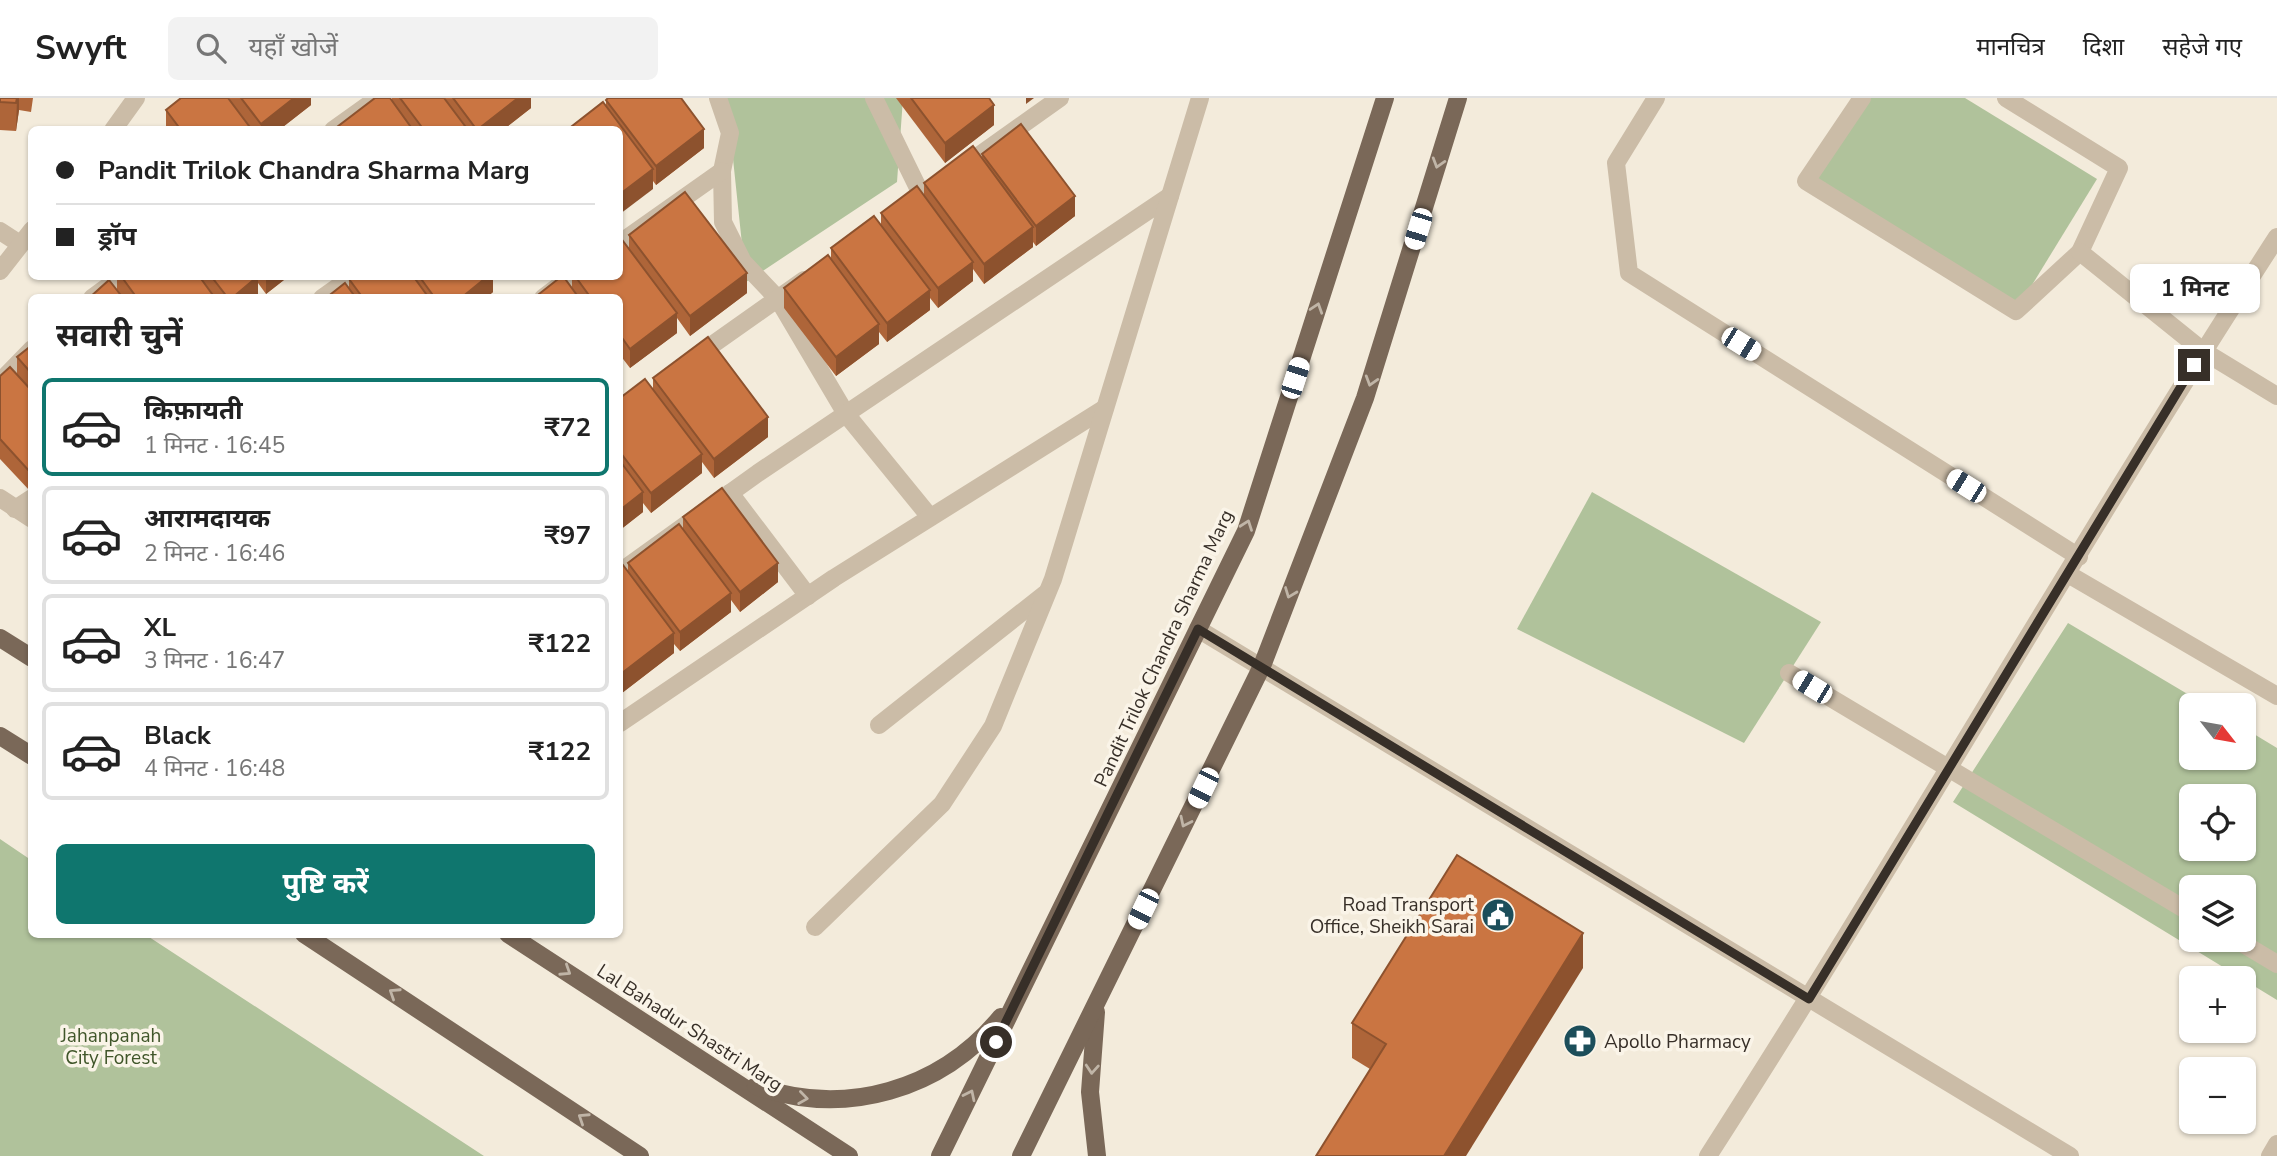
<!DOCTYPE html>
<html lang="hi">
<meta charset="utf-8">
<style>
body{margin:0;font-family:"Nunito Sans","Noto Sans Devanagari",sans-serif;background:#f2f2f2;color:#222;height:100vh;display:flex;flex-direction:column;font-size:26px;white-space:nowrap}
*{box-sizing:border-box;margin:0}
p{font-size:23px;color:#767676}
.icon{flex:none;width:38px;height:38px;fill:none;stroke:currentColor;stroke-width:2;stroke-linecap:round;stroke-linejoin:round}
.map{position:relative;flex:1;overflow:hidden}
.details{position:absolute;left:28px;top:196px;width:595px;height:644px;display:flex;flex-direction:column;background:#fff;border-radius:10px;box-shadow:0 2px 5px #0004}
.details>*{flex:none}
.hud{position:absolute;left:28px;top:28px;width:595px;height:154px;border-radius:10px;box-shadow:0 2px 5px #0004;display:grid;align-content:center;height:154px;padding:0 28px;background:#fff}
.needle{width:46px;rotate:121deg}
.tools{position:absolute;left:2179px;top:595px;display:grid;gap:14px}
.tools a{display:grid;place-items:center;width:77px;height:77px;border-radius:10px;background:#fff;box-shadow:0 2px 5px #0004;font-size:35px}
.end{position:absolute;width:32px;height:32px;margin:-16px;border:9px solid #372f28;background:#fff;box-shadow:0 0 0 4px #fff}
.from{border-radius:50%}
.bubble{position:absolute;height:49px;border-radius:10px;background:#fff;box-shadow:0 2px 5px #0004;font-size:23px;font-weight:700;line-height:49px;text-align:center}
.car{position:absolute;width:21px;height:42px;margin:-21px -10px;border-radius:9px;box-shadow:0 0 5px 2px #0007;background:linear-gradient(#fff 24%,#345 0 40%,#fff 0 76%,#345 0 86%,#fff 0)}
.hud b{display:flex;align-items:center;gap:24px;height:66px;font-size:26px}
.hud b+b{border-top:2px solid #e0e0e0}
.hud i{width:18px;height:18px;background:#222}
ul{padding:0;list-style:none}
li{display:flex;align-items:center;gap:21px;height:98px;margin:0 14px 10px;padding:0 14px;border:4px solid #e0e0e0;border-radius:10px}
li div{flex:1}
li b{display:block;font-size:26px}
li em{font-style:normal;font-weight:700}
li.on{border-color:#0f766e}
li>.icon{width:63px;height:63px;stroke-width:1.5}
h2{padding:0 28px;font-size:32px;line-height:84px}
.button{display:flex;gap:14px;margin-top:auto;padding:14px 28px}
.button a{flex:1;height:80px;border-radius:10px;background:#0f766e;color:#fff;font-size:28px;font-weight:700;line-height:80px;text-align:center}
header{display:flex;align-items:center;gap:42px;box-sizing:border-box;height:98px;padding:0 35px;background:#fff;border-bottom:2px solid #e0e0e0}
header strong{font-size:33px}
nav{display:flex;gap:38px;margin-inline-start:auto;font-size:24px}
.search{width:490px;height:63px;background:#f2f2f2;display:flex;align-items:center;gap:18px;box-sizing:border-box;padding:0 24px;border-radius:10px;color:#767676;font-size:26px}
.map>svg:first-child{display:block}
.green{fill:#b0c29b;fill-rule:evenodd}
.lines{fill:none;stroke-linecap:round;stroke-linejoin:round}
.minor{stroke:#cbbca7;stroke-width:18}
.major{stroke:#7a6858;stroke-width:18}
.wall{fill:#ae6539}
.shaded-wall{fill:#8d522e}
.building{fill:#ca7542;stroke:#8d522e;stroke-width:2}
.oneway{stroke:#c0b5a7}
.route{stroke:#372f28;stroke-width:9}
.labels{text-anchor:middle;stroke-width:7;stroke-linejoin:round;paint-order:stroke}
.street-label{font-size:19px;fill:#372f28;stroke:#faf4e8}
.poi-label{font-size:19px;fill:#372f28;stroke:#faf4e8;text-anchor:end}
.park-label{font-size:19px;fill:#40562a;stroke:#faf4e8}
</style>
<header>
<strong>Swyft</strong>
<div class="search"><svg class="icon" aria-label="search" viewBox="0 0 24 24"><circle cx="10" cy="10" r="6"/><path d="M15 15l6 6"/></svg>यहाँ खोजें</div>
<nav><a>मानचित्र</a><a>दिशा</a><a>सहेजे गए</a></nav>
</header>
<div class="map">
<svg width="2277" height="1058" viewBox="0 0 2277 1058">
<rect width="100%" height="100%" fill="#f3ebdb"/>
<g class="green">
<polygon points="723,0 903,0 897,84 746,184 727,4"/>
<polygon points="1858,0 1965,0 2097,81 2016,213 1806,83"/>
<polygon points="1592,394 1821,524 1744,645 1517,531"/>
<path d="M2068,525L2206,607H2191V660H2244V630L2277,650V902L1953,704ZM2191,698H2244V751H2191ZM2191,789H2244V842H2191Z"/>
<polygon points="0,741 31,762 32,836 146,837 484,1058 0,1058"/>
</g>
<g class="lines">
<g class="minor">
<polyline points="718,0 730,35 722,73 723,124 743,164 778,201 846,316 930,419"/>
<polyline points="874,0 922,98"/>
<polyline points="1656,0 1616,65 1629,175 2079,459"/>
<polyline points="1862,0 1806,83 2016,213 2080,154 2119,70 2006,0"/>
<polyline points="113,32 136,0"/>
<polyline points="333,32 378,0"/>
<polyline points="960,71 1060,0"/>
<polyline points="0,133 20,146"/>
<polyline points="620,145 722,73"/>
<polyline points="2080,154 2203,253 2277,298"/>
<polyline points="0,173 32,132"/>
<polyline points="92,200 122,178"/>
<polyline points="322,200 353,178"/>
<polyline points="543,200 572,178"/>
<polyline points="695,259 804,182"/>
<polyline points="0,284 32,251"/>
<polyline points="730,395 808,498"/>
<polyline points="0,400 32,421"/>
<polyline points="15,411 32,400"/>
<polyline points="620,474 758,375 1170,98"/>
<polyline points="2068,476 2277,598"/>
<polyline points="1198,531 2070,1058"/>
<polyline points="1789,575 2191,815"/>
<polyline points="620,625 834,480 1105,310"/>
<polyline points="879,627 1045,496"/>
<polyline points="815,829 942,706 993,628 1053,481 1200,0"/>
<polyline points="2237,842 2277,866"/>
<path d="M1708,1058C1903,755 2081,441 2277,139"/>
<polyline points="2270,1058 2277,1046"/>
</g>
<g class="major">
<polyline points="0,540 32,560"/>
<polyline points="0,638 32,658"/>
<polyline points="304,836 640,1058"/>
<polyline points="508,836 849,1058"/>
<polyline points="1096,914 1090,994 1097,1058"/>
<path d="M756,988C845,1020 941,992 1001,919"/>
<polyline points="940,1058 1246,433 1385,0"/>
<polyline points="1021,1058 1262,568 1365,300 1458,0"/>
</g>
</g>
<g class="wall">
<polygon points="0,0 33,0 31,14 19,12 16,33 0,32"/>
<polygon points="181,0 311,0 311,7 279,32 166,31 166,12"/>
<polygon points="392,0 531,0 531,10 503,32 337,32 337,29 392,3"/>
<polygon points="896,0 989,0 994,27 945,65"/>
<polygon points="606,2 704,50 656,87 653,83 653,91 606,9"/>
<polygon points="982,56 1075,118 1036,148 1033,144 1033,149 984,186 973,171 973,183 938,210 930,200 930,212 887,244 879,234 879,246 836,278 784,210 784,190 831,161 831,150 881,127 881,115 924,97 924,85 982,61"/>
<polygon points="629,137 747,195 690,238 677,220 677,235 630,270 620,257 620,273 620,200 534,200 572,191 572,178 620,178 629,151"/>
<polygon points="117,178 289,178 266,196 258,185 258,198 256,200 89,200 117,192"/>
<polygon points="351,178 493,178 493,194 486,200 326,200 349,189 349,181"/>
<polygon points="32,247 32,392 30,393 0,361 0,278 17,277 17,259"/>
<polygon points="653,280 768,339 714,380 702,364 702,375 651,415 643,405 643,414 620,432 620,300 653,291"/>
<polygon points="683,419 778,484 740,514 731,502 731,514 680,553 674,546 674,555 622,595 620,592 620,469 628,474 628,465 683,432"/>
<polygon points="1583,870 1370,971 1352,960 1352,925"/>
</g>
<g class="shaded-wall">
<polygon points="17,0 19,0 19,12 16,33"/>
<polygon points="294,0 311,0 311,7 279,32 261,32 261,26"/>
<polygon points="518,0 531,0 531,10 503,32 477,32"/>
<polygon points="1026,0 1034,0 1026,6"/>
<polygon points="994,7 994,27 945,65 945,45"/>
<polygon points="704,31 704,50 656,87 656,68"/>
<polygon points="653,71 653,91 620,116 620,96"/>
<polygon points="1075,98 1075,118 1036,148 1036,128"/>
<polygon points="1033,129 1033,149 984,186 984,166"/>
<polygon points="973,164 973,183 938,210 938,190"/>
<polygon points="747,175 747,195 690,238 690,218"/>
<polygon points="258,178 258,198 256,200 232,200"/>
<polygon points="266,178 289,178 266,196"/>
<polygon points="488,178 493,178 493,194 486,200 461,200"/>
<polygon points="930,192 930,212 887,244 887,225"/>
<polygon points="677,215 677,235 630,270 630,251"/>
<polygon points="879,226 879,246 836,278 836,259"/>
<polygon points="768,319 768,339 714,380 714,361"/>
<polygon points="702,356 702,375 651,415 651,395"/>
<polygon points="32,372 32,392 30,393 30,374"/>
<polygon points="643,394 643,414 620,432 620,412"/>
<polygon points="778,465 778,484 740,514 740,494"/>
<polygon points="731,495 731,514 680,553 680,534"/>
<polygon points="674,535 674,555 622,595 622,575"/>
<polygon points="1583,835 1583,870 1466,1058 1444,1058"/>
</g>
<g class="building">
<polygon points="0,0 17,0 16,5 0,4"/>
<polygon points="181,0 228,0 252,32 181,32 166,12"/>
<polygon points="241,0 294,0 261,26"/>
<polygon points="375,0 390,0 413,32 339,32 337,29"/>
<polygon points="400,0 444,0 468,32 424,32"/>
<polygon points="453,0 518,0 477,32"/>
<polygon points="608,0 681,0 704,31 656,68 606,2"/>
<polygon points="911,0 989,0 994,7 945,45"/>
<polygon points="603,4 653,71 620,96 620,32 567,32"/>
<polygon points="1021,26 1075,98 1036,128 982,56"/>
<polygon points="973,48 1033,129 984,166 924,85"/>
<polygon points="917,88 973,164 938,190 881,115"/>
<polygon points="685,94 747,175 690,218 629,137"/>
<polygon points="874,118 930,192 887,225 831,150"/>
<polygon points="620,139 677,215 630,251 620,237 620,200 591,200 575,178 620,178"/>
<polygon points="828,157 879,226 836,259 784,190"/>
<polygon points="121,178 199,178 215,200 137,200"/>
<polygon points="211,178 258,178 232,200 228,200"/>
<polygon points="351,178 413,178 429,200 363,200 349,181"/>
<polygon points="419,178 488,178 461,200 435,200"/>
<polygon points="562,178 563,178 579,200 534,200"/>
<polygon points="109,182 123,200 89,200"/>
<polygon points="345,185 356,200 326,200"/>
<polygon points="708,239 768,319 714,361 653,280"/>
<polygon points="32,247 32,276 17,259"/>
<polygon points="10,269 32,293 32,372 30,374 0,341 0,278"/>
<polygon points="645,281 702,356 651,395 620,354 620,300"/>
<polygon points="620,363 643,394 620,412"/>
<polygon points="722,390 778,465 740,494 683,419"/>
<polygon points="679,426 731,495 680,534 628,465"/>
<polygon points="623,467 674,535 622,575 620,572 620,469"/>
<polygon points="1457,757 1583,835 1444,1058 1316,1058 1386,946 1352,925"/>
</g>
<defs><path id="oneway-chevron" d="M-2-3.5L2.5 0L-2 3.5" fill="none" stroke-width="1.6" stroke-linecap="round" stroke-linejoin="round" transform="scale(1.75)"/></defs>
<g class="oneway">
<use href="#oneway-chevron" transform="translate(1438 65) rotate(107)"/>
<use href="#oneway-chevron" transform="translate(1317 210) rotate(-72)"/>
<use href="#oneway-chevron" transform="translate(1371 283) rotate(107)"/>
<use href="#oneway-chevron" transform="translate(1247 427) rotate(-70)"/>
<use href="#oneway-chevron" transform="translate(1290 495) rotate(111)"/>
<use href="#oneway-chevron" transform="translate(1185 724) rotate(116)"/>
<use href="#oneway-chevron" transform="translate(566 873) rotate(33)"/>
<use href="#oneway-chevron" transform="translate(394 895) rotate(-147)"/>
<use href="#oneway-chevron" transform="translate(1092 971) rotate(94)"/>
<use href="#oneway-chevron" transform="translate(970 997) rotate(-64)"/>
<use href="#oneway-chevron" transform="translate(803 1000) rotate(8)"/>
<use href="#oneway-chevron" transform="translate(583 1020) rotate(-147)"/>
</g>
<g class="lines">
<polyline class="route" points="996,944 1198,531 1809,901 2194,267"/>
</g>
<defs>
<symbol id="civic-disc" viewBox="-11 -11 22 22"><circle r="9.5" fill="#1c4e5a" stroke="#faf4e8"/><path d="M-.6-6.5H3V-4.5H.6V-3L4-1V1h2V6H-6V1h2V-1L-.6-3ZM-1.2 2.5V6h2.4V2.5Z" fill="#fff"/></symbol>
<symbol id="pharmacy-disc" viewBox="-11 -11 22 22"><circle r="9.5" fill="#1c4e5a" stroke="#faf4e8"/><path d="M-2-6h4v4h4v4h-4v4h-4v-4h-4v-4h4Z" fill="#fff"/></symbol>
</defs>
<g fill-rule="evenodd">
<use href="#civic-disc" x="1479" y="798" width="38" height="38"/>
<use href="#pharmacy-disc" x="1561" y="924" width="38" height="38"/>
</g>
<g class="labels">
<g class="street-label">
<text transform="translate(1163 550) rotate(-65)" y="7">Pandit Trilok Chandra Sharma Marg</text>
<text transform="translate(690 929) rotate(33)" y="7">Lal Bahadur Shastri Marg</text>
</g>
<g class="poi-label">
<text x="1474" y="813">Road Transport<tspan x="1474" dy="22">Office, Sheikh Sarai</tspan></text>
<text x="1604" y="950" text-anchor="start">Apollo Pharmacy</text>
</g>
<g class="park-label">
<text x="111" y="944">Jahanpanah<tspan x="111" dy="22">City Forest</tspan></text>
</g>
</g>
</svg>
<div class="tools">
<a><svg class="needle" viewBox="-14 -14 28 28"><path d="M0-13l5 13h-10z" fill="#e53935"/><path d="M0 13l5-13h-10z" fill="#767676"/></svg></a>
<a><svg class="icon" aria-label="locate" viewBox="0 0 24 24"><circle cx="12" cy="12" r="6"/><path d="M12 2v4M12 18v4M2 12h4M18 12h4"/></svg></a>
<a><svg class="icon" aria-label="layers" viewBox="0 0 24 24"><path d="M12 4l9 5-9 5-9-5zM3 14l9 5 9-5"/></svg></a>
<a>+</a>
<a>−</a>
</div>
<i class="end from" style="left:996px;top:944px"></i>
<i class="end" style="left:2194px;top:267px"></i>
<div class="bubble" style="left:2130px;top:166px;width:130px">1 मिनट</div>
<i class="car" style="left:1418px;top:131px;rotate:197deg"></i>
<i class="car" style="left:1741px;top:246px;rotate:122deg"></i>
<i class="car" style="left:1295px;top:280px;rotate:18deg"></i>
<i class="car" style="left:1966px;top:388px;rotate:302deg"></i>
<i class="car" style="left:1812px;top:589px;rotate:301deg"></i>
<i class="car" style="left:1203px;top:690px;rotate:206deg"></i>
<i class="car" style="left:1143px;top:811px;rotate:206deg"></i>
<div class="hud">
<b><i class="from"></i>Pandit Trilok Chandra Sharma Marg</b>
<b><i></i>ड्रॉप</b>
</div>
<section class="details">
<h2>सवारी चुनें</h2>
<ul>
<li class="on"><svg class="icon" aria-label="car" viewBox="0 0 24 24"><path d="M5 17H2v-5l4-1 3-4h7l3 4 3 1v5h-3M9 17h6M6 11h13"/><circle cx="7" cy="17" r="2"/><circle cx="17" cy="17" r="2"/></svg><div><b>किफ़ायती</b><p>1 मिनट · 16:45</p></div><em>₹72</em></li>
<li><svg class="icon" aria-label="car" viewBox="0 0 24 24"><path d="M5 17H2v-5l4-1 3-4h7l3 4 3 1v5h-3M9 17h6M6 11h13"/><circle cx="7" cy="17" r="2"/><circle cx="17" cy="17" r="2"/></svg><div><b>आरामदायक</b><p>2 मिनट · 16:46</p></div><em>₹97</em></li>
<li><svg class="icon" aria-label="car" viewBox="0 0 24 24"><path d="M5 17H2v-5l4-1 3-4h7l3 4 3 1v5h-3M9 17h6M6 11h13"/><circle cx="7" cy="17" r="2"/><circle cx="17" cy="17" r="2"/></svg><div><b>XL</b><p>3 मिनट · 16:47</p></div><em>₹122</em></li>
<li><svg class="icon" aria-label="car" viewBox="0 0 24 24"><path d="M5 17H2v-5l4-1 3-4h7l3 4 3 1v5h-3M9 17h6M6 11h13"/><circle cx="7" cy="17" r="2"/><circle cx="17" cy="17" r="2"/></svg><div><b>Black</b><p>4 मिनट · 16:48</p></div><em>₹122</em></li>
</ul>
<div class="button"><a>पुष्टि करें</a></div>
</section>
</div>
